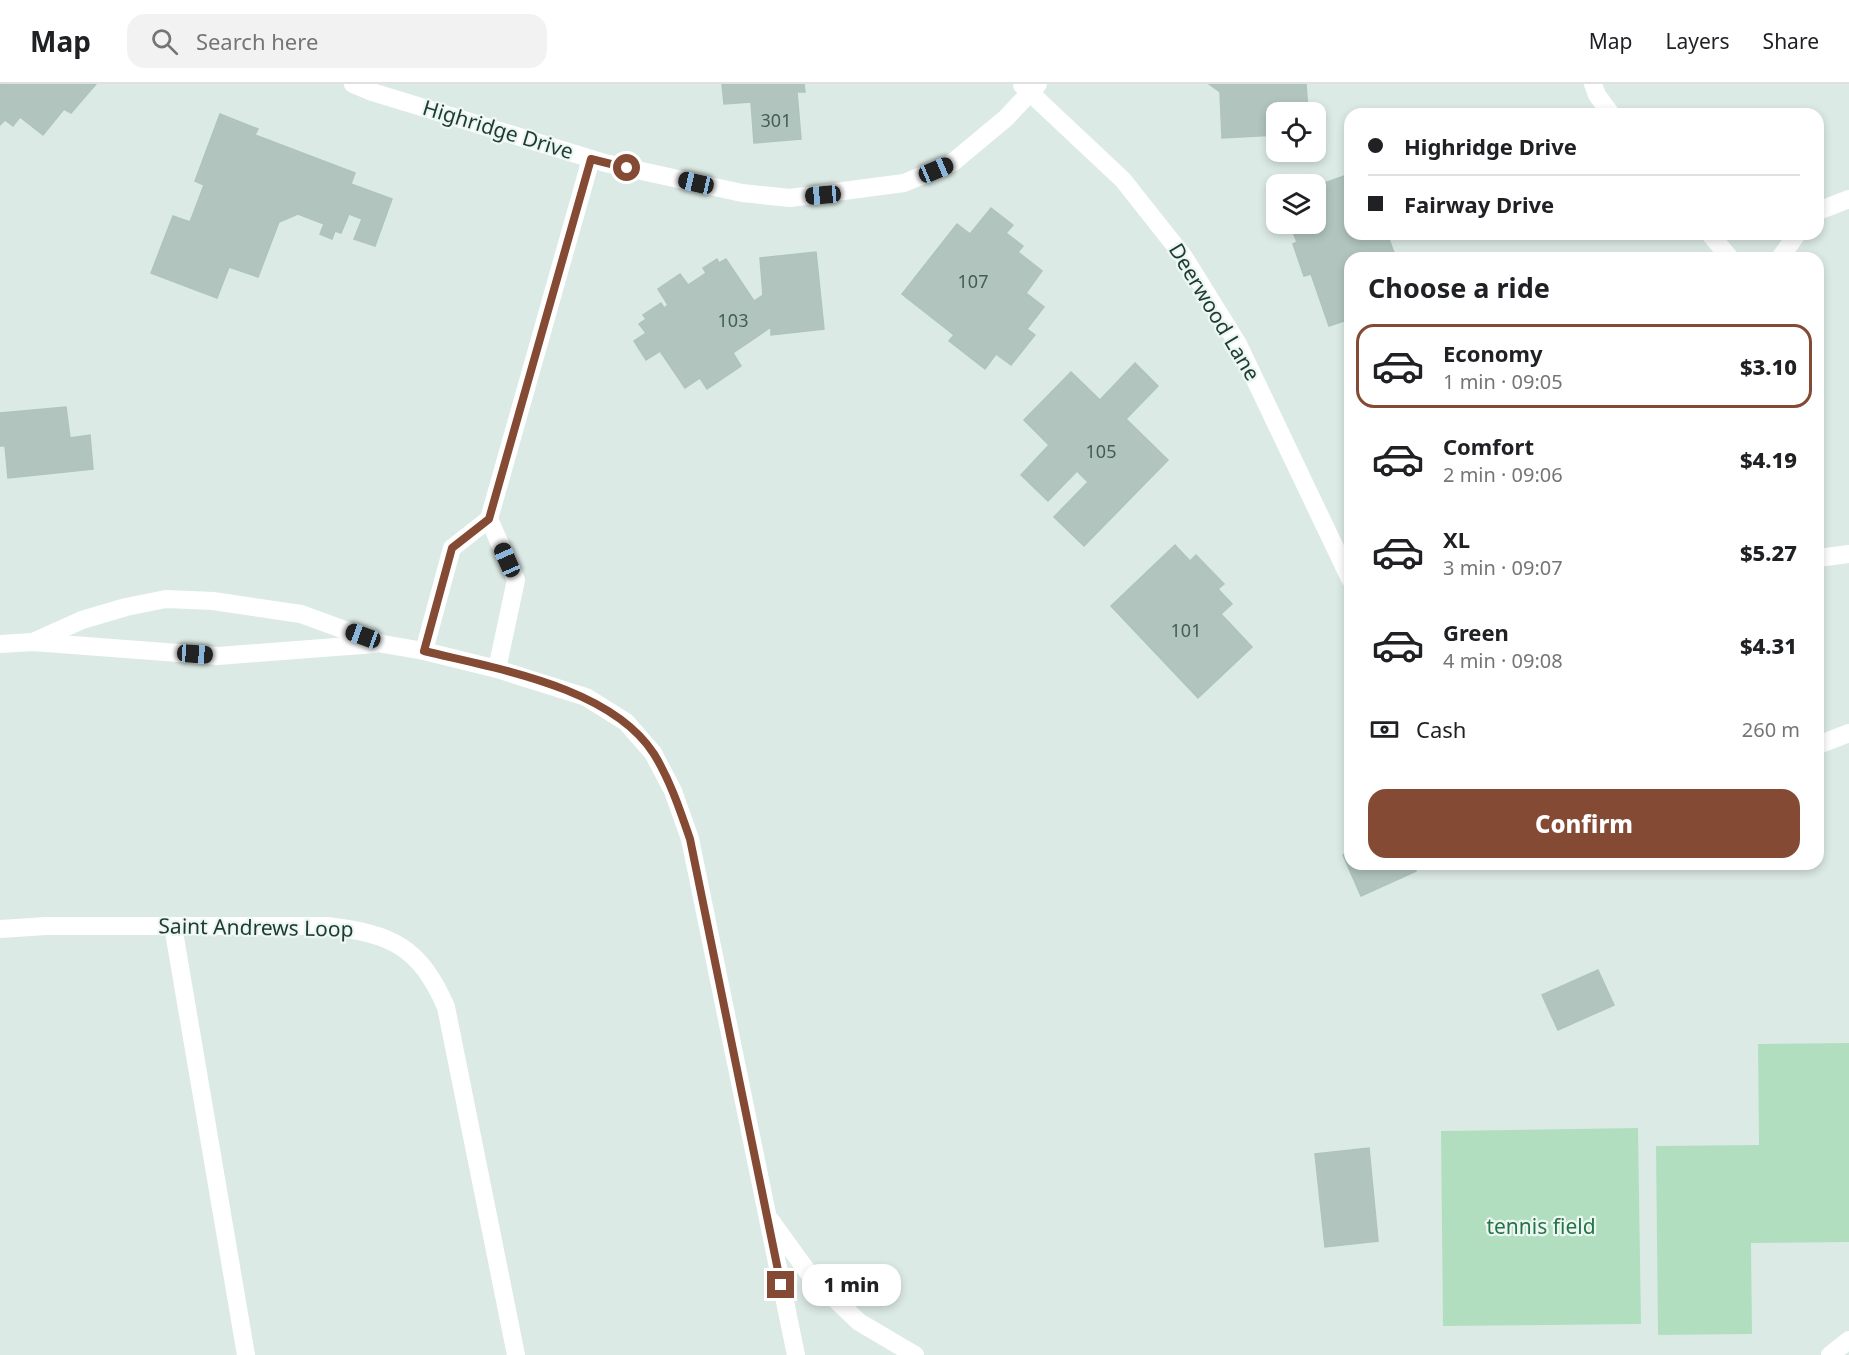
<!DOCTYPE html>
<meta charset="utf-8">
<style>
body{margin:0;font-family:"Noto Sans",sans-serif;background:#f2f2f2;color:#202124;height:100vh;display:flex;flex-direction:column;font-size:22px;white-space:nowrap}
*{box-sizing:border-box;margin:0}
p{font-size:20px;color:#757577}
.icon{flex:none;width:33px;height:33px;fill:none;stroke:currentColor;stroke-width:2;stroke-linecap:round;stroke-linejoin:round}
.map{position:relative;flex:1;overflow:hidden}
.sheet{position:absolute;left:1344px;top:168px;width:480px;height:618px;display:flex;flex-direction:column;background:#fff;border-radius:18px;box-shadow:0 3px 9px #0003}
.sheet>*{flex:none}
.hud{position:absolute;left:1344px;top:24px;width:480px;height:132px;border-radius:18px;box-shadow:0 3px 9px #0003;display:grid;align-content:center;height:132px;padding:0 24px;background:#fff}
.buttons{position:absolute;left:1266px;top:18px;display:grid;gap:12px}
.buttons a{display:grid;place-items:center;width:60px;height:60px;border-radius:12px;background:#fff;box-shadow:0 3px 9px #0003;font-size:30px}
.end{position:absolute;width:27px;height:27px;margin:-14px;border:8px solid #844a33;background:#fff;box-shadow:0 0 0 3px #fff}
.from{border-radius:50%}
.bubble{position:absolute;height:42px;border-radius:18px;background:#fff;box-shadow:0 3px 9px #0003;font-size:20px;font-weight:800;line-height:42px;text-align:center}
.car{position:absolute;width:18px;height:36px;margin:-18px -9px;border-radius:8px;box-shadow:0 0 4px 2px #0007;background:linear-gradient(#222 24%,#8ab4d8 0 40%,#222 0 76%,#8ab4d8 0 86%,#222 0)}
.hud b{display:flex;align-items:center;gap:21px;height:57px;font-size:22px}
.hud b+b{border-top:2px solid #e0e0e0}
.hud i{width:15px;height:15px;background:#202124}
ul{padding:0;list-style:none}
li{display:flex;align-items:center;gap:18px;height:84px;margin:0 12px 9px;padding:0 12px;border:3px solid transparent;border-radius:18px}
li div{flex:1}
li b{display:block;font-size:22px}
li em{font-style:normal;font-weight:800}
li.on{border-color:#844a33}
li>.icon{width:54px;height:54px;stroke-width:1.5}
h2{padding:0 24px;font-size:27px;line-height:72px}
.pay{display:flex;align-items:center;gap:15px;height:66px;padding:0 24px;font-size:22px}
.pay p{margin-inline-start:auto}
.button{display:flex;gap:12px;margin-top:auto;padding:12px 24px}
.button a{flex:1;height:69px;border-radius:18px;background:#844a33;color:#fff;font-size:24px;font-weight:800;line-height:69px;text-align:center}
header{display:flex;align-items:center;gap:36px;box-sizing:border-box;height:84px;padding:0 30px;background:#fff;border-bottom:2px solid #e0e0e0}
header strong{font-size:28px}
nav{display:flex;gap:33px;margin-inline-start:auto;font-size:21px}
.search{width:420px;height:54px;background:#f2f2f2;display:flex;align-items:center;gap:15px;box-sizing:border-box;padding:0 21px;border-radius:18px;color:#757577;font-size:22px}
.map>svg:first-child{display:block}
.green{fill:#b2dec0}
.building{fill:#b1c5be;stroke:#aec4bc;stroke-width:1.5}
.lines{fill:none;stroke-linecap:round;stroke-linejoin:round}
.service{stroke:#fff;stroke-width:18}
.minor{stroke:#fff;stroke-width:18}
.route{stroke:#844a33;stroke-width:8}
.labels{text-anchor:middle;stroke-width:4.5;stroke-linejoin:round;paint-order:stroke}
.number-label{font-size:18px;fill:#425d56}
.street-label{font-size:21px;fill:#1d3a34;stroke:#edf7f2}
.park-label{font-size:21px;fill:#247447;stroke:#edf7f2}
</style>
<header>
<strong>Map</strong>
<div class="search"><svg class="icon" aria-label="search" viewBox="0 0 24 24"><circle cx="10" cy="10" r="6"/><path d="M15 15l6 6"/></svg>Search here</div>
<nav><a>Map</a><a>Layers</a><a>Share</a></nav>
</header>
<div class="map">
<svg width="1849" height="1271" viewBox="0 0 1849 1271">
<rect width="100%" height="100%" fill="#dceae5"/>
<g class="green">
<polygon points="1849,959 1849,1158 1751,1159 1752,1250 1658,1251 1656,1062 1759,1061 1758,960"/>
<polygon points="1638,1044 1641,1240 1443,1242 1441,1047"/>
</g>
<g class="building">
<polygon points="0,0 96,0 71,29 64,25 43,51 20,33 13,42 5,36 0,41"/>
<polygon points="722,0 804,0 805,8 797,8 801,55 754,59 751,18 724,20"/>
<polygon points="1209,0 1306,0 1308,28 1276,28 1276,51 1222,54 1220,8"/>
<polygon points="220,30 258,45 255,51 355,89 351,100 392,115 375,162 354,155 362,135 349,130 341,149 335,147 332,155 320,150 324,140 298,130 279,138 258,193 229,183 217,214 151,189 173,132 190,138 204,101 195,97"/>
<polygon points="1347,91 1350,100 1350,150 1387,150 1396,174 1350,174 1350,235 1329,242 1311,190 1304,192 1293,160 1297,158 1290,140 1316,140 1316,102"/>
<polygon points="991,124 1013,141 1006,149 1023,162 1018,168 1042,187 1026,209 1044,223 1027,245 1035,251 1011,281 996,270 985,285 949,257 954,251 902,210 957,140 970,150"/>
<polygon points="816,168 824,245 771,251 771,243 733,269 741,282 707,305 700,294 685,304 660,267 646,276 634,257 646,249 639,240 646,235 643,231 661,219 664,224 668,221 658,205 680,190 688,201 706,189 703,184 717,175 719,179 726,175 754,217 763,211 760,174"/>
<polygon points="1135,279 1158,302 1126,335 1168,376 1084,462 1054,433 1088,398 1077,387 1048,417 1021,391 1049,361 1024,336 1071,288 1100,316"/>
<polygon points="66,323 70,354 90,351 93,385 8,394 5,362 0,362 0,329"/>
<polygon points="1175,461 1190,477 1196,471 1224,500 1218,505 1232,520 1221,530 1252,563 1198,614 1111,522"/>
<polygon points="1350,767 1350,780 1413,780 1416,787 1361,812 1343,771"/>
<polygon points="1598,886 1614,921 1558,946 1542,911"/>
<polygon points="1369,1064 1378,1157 1325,1163 1315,1070"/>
</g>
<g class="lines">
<g class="service">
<polyline points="1593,0 1597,11 1611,30"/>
<polyline points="1818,127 1849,115"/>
<polyline points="1710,150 1730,174"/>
<polyline points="1780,174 1797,150"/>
<polyline points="1818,474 1849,470"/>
<polyline points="1818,661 1849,649"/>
<polyline points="173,842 246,1271"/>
</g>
<g class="minor">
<polyline points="353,0 372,8 605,79 742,109 790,114 904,99 952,79 1006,34 1038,0"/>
<polyline points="1022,1 1123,96 1184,173 1238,260 1350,495"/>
<polyline points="489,435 516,496 497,585"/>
<polyline points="33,558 82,536 126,523 166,515 213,517 301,530 383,560 424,567 497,585 586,613 626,638 653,669 673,707 690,755 796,1271"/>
<polyline points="0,560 33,558 218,572 375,560"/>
<polyline points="424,567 452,464 489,435 591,75"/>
<path d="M0,845L46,842H327C392,850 419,862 446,923L516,1271"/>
<polyline points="771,1137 810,1191 859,1238 915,1271"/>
<polyline points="1830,1271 1849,1256"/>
</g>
</g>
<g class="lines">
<path class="route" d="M627,84L591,75L489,435L452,464L424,567C497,585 611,603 654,670C670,696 680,726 690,755L781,1201"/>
</g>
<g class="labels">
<g class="number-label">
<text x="776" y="43">301</text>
<text x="973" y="204">107</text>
<text x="733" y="243">103</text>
<text x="1101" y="374">105</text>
<text x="1186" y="553">101</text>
</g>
<g class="street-label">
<text transform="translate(498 46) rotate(17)" y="7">Highridge Drive</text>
<text transform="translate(1214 228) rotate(59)" y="7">Deerwood Lane</text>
<text transform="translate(256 844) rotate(1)" y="7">Saint Andrews Loop</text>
</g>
<g class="park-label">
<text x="1541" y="1150">tennis field</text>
</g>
</g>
</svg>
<div class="buttons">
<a><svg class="icon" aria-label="locate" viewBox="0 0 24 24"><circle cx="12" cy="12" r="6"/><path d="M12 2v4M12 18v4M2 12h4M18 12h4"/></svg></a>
<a><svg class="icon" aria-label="layers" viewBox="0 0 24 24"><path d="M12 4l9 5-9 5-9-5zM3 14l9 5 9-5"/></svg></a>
</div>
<i class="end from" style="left:627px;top:84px"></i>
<i class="end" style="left:781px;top:1201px"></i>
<div class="bubble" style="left:802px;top:1180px;width:99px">1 min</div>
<i class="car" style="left:936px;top:86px;rotate:67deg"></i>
<i class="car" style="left:696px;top:99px;rotate:283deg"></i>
<i class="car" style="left:823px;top:111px;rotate:265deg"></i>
<i class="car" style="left:507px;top:476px;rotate:336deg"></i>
<i class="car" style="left:363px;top:552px;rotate:290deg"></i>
<i class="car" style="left:195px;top:570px;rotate:94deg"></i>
<div class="hud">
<b><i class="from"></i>Highridge Drive</b>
<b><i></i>Fairway Drive</b>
</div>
<section class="sheet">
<h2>Choose a ride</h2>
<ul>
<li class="on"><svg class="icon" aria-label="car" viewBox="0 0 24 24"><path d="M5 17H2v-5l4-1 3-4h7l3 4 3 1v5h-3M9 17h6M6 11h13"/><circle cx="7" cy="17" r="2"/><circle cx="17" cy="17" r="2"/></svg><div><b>Economy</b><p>1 min · 09:05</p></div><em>$3.10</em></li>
<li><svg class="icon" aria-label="car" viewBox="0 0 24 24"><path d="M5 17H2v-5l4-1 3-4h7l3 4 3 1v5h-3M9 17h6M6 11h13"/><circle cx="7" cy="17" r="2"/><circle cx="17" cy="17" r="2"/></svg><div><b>Comfort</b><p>2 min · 09:06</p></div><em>$4.19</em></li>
<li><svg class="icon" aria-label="car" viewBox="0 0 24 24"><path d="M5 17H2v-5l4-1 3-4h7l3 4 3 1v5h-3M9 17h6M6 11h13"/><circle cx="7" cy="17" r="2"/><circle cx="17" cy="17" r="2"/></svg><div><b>XL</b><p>3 min · 09:07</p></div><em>$5.27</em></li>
<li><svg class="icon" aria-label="car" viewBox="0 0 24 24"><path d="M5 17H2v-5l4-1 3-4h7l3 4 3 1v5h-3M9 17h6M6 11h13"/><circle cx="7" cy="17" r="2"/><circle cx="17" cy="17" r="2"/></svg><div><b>Green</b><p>4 min · 09:08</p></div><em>$4.31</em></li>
</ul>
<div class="pay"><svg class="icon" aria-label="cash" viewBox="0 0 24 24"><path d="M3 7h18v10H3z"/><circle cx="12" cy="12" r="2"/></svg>Cash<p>260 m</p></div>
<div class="button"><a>Confirm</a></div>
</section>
</div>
